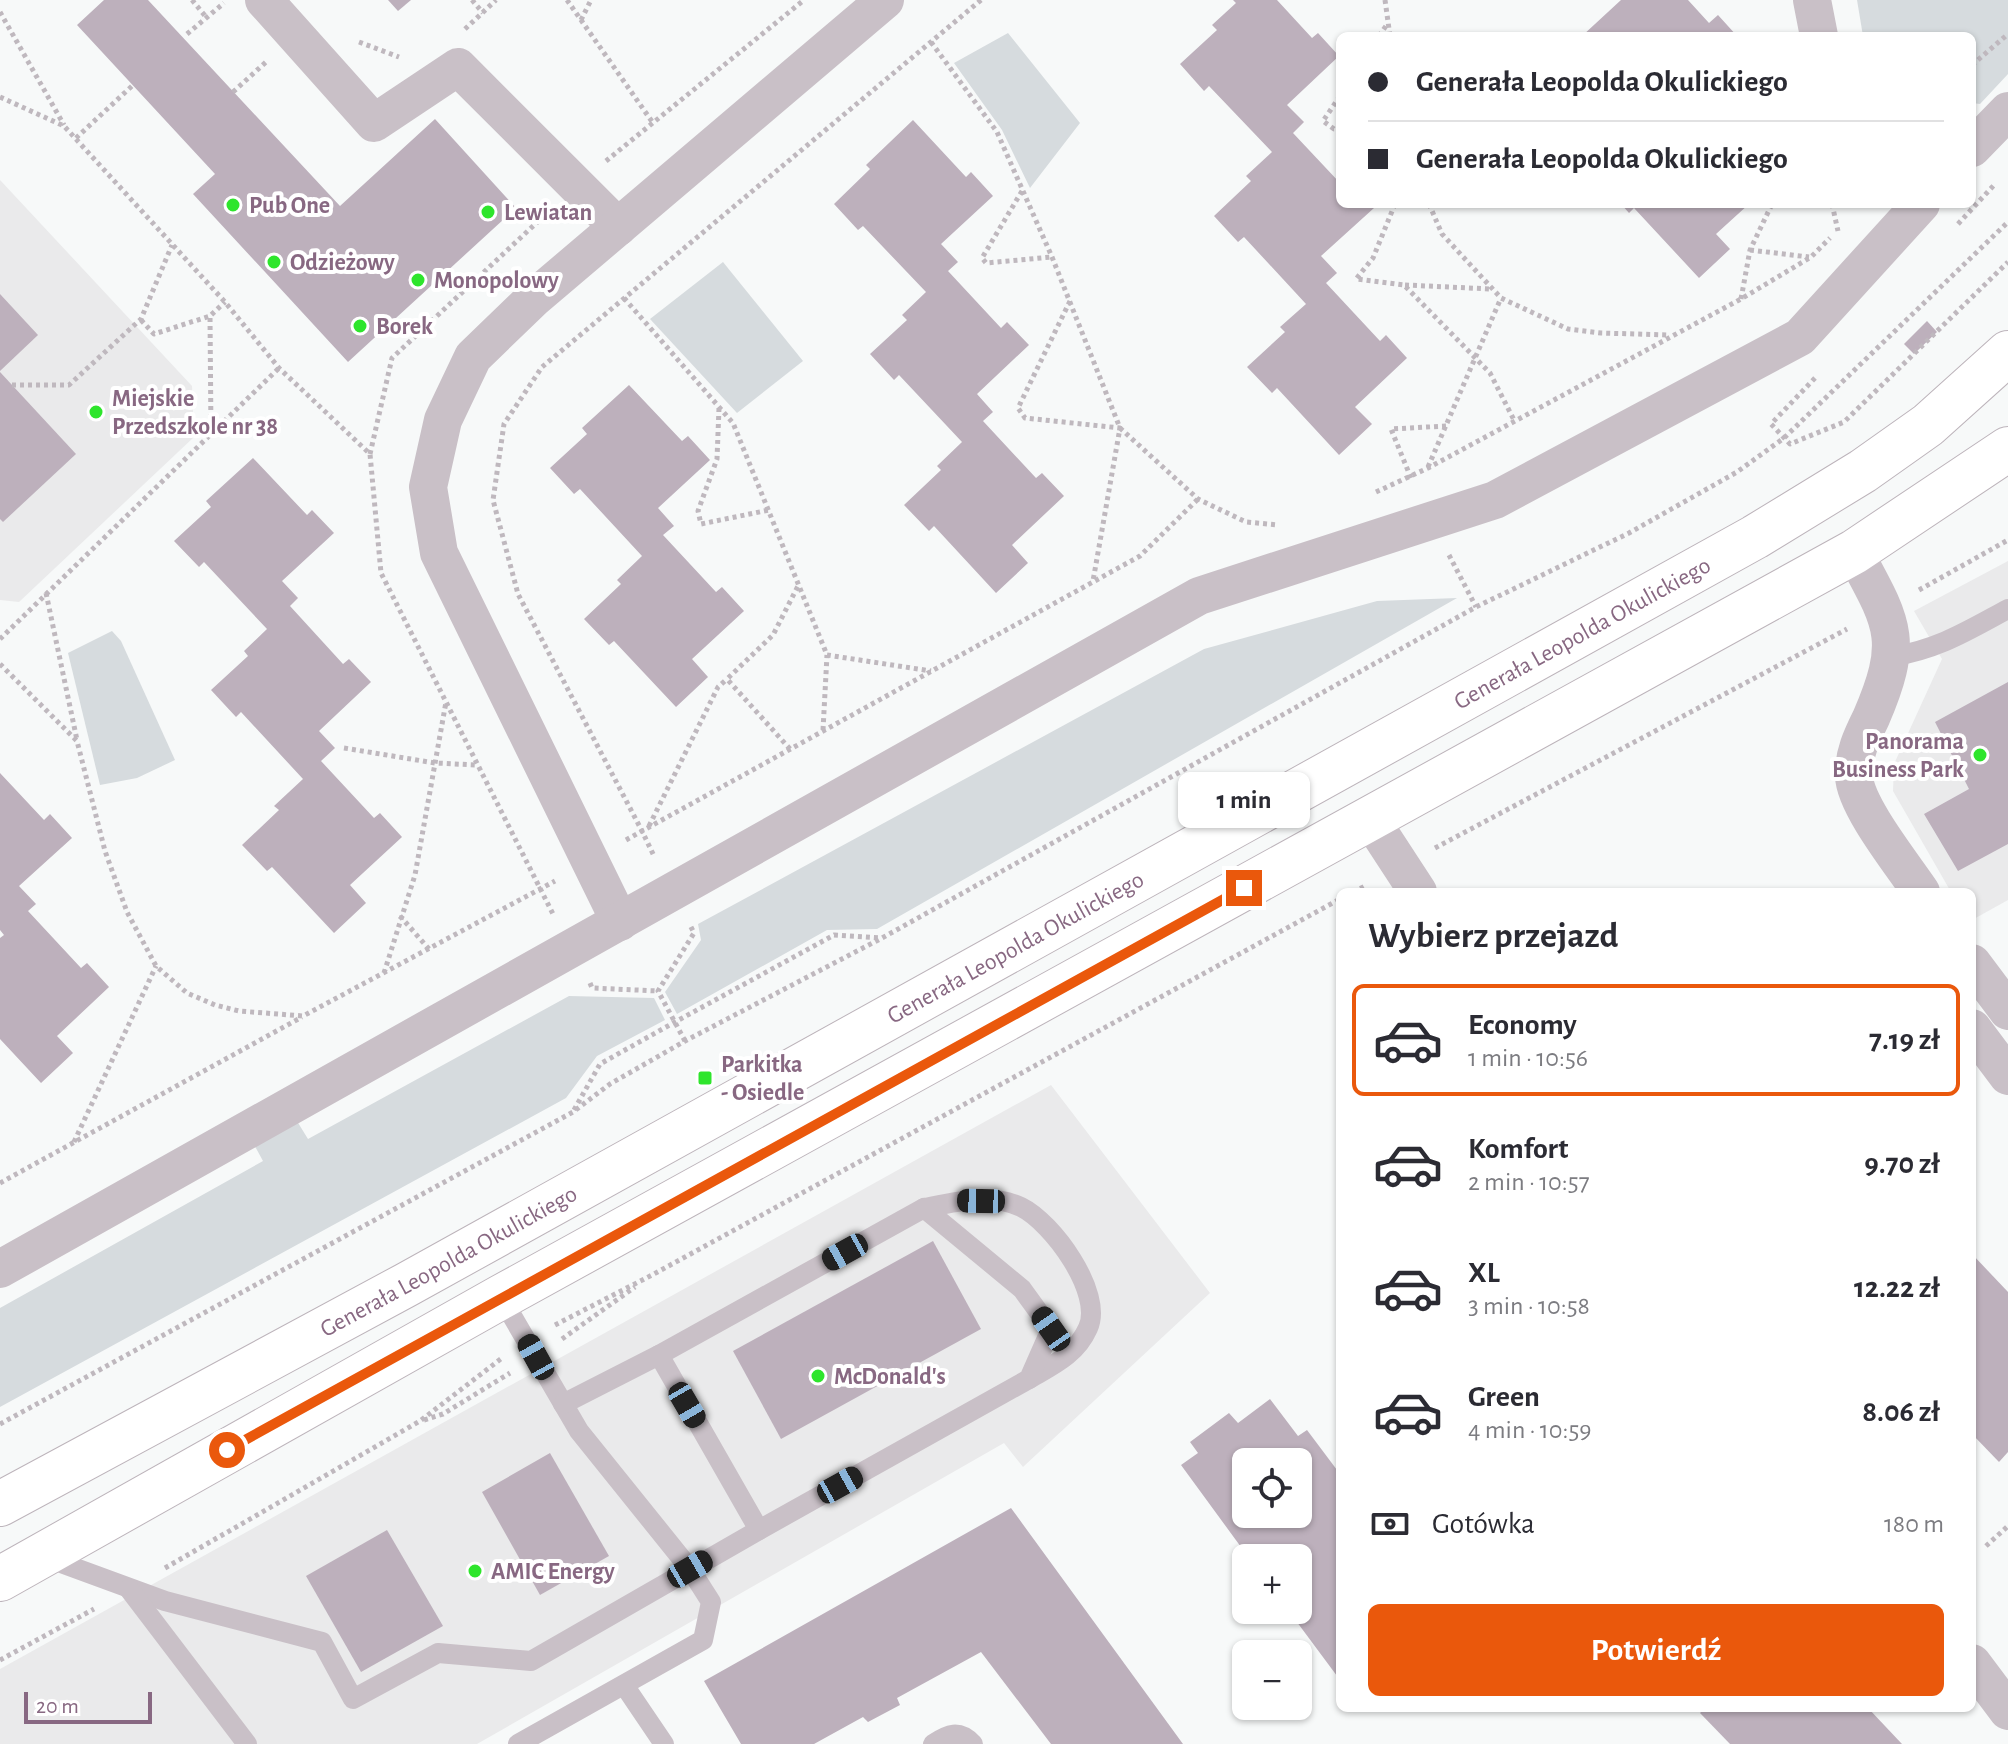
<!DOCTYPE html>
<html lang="pl">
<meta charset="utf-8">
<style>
body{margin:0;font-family:"Alegreya Sans",sans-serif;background:#f7f7f7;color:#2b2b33;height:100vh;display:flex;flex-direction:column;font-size:30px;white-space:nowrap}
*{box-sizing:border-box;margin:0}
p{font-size:26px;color:#7c7c81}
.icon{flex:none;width:44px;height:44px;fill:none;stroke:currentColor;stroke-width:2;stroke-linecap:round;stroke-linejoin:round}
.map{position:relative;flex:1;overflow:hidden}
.drawer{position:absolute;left:1336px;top:888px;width:640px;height:824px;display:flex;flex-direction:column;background:#fff;border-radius:12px;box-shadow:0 2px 6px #0004}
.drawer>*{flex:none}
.guide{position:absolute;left:1336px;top:32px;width:640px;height:176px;border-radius:12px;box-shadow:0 2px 6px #0004;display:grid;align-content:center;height:176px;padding:0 32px;background:#fff}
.controls{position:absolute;left:1232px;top:1448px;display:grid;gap:16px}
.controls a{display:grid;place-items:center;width:80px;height:80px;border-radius:12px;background:#fff;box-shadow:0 2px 6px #0004;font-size:40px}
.scale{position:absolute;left:24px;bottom:20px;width:128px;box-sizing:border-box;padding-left:8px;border:4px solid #886882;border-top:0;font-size:22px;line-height:28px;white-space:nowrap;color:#886882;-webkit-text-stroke:6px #fff;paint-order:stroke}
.end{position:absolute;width:36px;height:36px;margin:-18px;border:10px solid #ea580c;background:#fff;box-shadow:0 0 0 4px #fff}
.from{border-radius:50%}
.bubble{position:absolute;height:56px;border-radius:12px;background:#fff;box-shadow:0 2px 6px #0004;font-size:26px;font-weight:700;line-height:56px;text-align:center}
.car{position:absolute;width:24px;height:48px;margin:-24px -12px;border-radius:10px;box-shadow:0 0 6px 2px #0007;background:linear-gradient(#222 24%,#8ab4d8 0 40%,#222 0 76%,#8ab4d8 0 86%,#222 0)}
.guide b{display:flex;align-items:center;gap:28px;height:76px;font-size:30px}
.guide b+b{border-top:2px solid #e1e1e2}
.guide i{width:20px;height:20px;background:#2b2b33}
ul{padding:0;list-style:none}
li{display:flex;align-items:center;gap:24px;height:112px;margin:0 16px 12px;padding:0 16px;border:4px solid transparent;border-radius:12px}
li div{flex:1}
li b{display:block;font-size:30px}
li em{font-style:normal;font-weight:700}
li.selected{border-color:#ea580c}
li>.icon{width:72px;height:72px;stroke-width:1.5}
h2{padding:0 32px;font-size:36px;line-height:96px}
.pay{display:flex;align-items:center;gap:20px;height:88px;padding:0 32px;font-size:30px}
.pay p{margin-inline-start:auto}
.cta{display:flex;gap:16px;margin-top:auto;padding:16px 32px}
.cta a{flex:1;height:92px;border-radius:12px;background:#ea580c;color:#fff;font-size:32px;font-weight:700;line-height:92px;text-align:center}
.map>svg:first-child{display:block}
.built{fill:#eaeaeb}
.green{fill:#d6dbde}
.building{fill:#bdb0bc;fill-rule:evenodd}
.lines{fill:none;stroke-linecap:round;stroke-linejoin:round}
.primary-casing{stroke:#bdb4bb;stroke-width:46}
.path{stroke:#bfb8be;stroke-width:5;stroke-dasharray:4 4;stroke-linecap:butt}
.lane{stroke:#c9c0c7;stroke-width:20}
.street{stroke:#c9c0c7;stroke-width:38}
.primary{stroke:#fff;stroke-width:44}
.route{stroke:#ea580c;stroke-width:10}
.poi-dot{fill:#2ee52c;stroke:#fff;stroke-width:3}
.labels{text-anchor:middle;stroke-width:8;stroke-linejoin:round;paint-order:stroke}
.poi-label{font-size:24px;font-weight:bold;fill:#886882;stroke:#fff;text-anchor:start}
.street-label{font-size:24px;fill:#886882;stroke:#fff}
</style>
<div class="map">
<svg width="2008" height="1744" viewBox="0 0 2008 1744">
<rect width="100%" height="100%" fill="#f7f9f9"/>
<g class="built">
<polygon points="0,180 192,386 194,437 19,602 0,600"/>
<polygon points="2008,561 2008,900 1972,920 1972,892 1951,892 1893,791 1894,764 1942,659 1914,611"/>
<polygon points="1051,1085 1210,1293 1023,1467 1004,1443 477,1744 0,1744 0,1669"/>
</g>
<g class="green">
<polygon points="1857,0 2008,0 2008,74 1980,104 1972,103 1972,36 1863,36"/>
<polygon points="1008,33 1080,123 1030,188 1002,130 954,63"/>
<polygon points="723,262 803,361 737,413 650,319"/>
<polygon points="1457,598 877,929 827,930 677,1014 665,992 701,940 698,924 1204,649 1377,601"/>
<polygon points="112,631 121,641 175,760 137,778 100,785 68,653"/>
<polygon points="569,996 654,998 665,1020 597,1056 566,1098 0,1407 0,1308 263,1161 250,1137 292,1113 308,1139"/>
</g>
<g class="building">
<polygon points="104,0 148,0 340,206 435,119 516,208 348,362 193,194 215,174 77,25"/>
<polygon points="388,0 411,0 398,11"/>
<polygon points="1233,0 1277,0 1312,38 1318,33 1339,56 1287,105 1304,122 1293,133 1340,183 1340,204 1370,204 1374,208 1321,256 1337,273 1326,283 1380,341 1386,335 1407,358 1355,407 1372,424 1339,455 1277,388 1272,393 1247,367 1285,332 1280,327 1306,304 1244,237 1238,242 1214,216 1251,181 1246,176 1272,152 1209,86 1204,91 1180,64 1217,30 1212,25 1236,3"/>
<polygon points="1621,0 1688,0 1709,23 1718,15 1737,36 1582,36"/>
<polygon points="913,120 966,177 971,172 993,196 941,244 958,262 948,271 1001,328 1007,322 1029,345 977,394 993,412 983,421 1036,478 1042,473 1064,496 1012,545 1028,563 996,593 934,526 929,531 904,505 941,470 937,466 962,442 899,375 894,380 870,354 907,320 902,315 926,292 863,226 858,230 834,204 870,169 866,165"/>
<polygon points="1621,204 1749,204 1716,234 1730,249 1699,278 1634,208 1629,213"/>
<polygon points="0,294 38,335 0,371"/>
<polygon points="1927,321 1937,332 1914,354 1904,344"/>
<polygon points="0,372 76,454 3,522 0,519"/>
<polygon points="629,385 682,441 688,436 710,460 658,508 674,526 663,535 716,592 722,587 744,611 692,659 708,677 676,707 614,641 609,645 584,619 621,584 617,580 642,556 580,489 574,494 550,468 587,434 582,428"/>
<polygon points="253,458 307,515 312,510 334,533 282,581 298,598 290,606 343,664 349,659 371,682 319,731 335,748 321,761 374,818 380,813 402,837 350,885 366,903 334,933 272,867 267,871 242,845 279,810 274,806 303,779 241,712 236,717 211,690 248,656 244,651 267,629 204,562 199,567 174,541 211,507 206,501"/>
<polygon points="2008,682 2008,844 1958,871 1924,814 1969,789 1935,722"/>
<polygon points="0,773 44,820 50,814 72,838 19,886 36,904 28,911 81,968 87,963 109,987 57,1036 73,1053 41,1083 0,1039 0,938 4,935 0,930"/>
<polygon points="933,1241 981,1329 781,1439 733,1351"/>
<polygon points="1972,1254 2008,1292 2008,1452 1999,1462 1972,1434"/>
<path d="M1270,1399L1298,1436L1307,1430L1340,1474V1680L1288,1610H1298V1558H1249L1181,1465L1198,1453L1190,1442L1229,1413L1238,1423ZM1246,1462H1298V1514H1246Z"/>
<polygon points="550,1453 609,1556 540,1595 482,1492"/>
<polygon points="1011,1508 1183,1744 1051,1744 981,1652 897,1698 900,1705 868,1722 863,1717 814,1744 741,1744 704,1681"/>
<polygon points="387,1530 443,1626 361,1672 306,1576"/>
<polygon points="1705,1708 1868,1708 1902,1744 1730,1744 1700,1713"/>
</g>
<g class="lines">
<defs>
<g id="primary">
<path id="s1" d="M0,1504L406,1285L1755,537L1863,471L1928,425L2008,353"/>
<polyline points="0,1579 501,1297 1854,552 2008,449"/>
</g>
</defs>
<use href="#primary" class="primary-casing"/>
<g class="path">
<polyline points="192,0 206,17"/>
<polyline points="472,0 483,13"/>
<polyline points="567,0 653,123"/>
<polyline points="981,0 542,367 504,424 493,500 518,594 642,831 1140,556 1198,499"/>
<polyline points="1385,0 1390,36"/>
<polyline points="0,12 64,125"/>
<polyline points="581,20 591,0"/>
<polyline points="465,29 496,0"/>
<polyline points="187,34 224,3"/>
<polyline points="1379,36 1388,23"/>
<polyline points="359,42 399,57"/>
<polyline points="931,42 997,132 1052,257 1120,428 1198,499 1246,522 1278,525"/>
<polyline points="1972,65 2008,34"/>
<polyline points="233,92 266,62"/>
<polyline points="1340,96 1323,121 1334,129 1340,129"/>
<polyline points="0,97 64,126 225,302 279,368 370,454 381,573 553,914"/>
<polyline points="76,138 132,86"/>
<polyline points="606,161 804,0"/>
<polyline points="1022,191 982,258 986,263 1052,257"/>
<polyline points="1395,204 1373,258 1356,279 1404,285 1490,373 1514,420"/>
<polyline points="1429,204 1442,234 1501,298 1568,329 1601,333 1670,335"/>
<polyline points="1832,204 1838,231"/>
<polyline points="1958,224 1995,184"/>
<polyline points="1750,250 1809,257"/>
<polyline points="1405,285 1491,289"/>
<polyline points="624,298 733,423 827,655 931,671"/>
<polyline points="1741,299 1750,250 1772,204"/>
<polyline points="1070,301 1018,408 1025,418 1120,428 1093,581"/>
<polyline points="141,320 154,334 210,316"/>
<polyline points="1815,378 1771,424 1790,444 1844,422 2008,262"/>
<polyline points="12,385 69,385 141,319 172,245"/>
<polyline points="719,408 717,459 698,511 701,524 769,510"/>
<polyline points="211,434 210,316 225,302"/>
<polyline points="370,454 392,358 547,213"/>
<polyline points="1428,467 1501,298"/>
<polyline points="1411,478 1391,429 1446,426"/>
<polyline points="1376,492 1428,468 1741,299 1811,257 1830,238"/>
<polyline points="1449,555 1476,607"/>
<polyline points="1919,590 2008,540"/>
<polyline points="46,593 77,740"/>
<polyline points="0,639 279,368"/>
<polyline points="0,664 77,741 105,851 127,912 156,966 187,993 215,1005 239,1011 303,1016 555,881"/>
<polyline points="823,730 827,655"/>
<polyline points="344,748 435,763 477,765"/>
<polyline points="790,749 727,679 773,635 798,586"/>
<polyline points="649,826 718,687 727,679"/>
<polyline points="626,840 642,831 654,856"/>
<polyline points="1435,848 1847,629"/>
<polyline points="1353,892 1367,885"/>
<polyline points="400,916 429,949"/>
<polyline points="384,973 415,875 446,702"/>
<polyline points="590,983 592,988 658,991"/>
<polyline points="685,1041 658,991 694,933 690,925"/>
<polyline points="574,1110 600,1064 675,1022 834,935 881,938"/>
<polyline points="74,1142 156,966"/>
<polyline points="0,1183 302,1017"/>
<polyline points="555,1325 652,1275 1340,899"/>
<polyline points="562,1339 635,1287"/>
<polyline points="424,1420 443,1414 510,1373"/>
<polyline points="0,1424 573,1112 610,1084 685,1041 882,938 1476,607 1629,533 1737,472 1784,438 2008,222"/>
<polyline points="1986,1546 2008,1526"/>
<polyline points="165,1568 420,1421 502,1358"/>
<polyline points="0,1660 94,1609"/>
</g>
<g class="lane">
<path d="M1891,657C1939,649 1967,631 2008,609"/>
<path d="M924,1208C955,1202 991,1193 1021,1207C1052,1222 1104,1293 1088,1328C1076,1355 1053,1365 1029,1379"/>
<polyline points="501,1297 579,1431 690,1569 711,1602 703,1640 518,1744"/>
<polyline points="659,1355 759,1530"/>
<polyline points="45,1557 165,1601 322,1642 353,1699 438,1653 531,1661 759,1530 1029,1379 1051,1329 1022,1289 924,1208 659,1355 563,1404"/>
<polyline points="129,1589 247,1744"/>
<polyline points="624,1685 664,1744"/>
<path d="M933,1744C948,1734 959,1729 973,1744"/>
</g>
<g class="street">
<polyline points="264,0 374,123 458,67 618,227"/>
<polyline points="1812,0 1819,36"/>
<polyline points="1972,148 2008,111"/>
<path d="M1854,552C1893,624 1905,639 1871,718C1862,736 1853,755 1854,776C1855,806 1903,865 1921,892"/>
<polyline points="1371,820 1418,892"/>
<polyline points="620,922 439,553 428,487 443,420 473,357 533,299 885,0"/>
<polyline points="1972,963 2008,1011"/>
<polyline points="1972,1028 2008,1076"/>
<polyline points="0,1269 1199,596 1495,500 1800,337 1921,204"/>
<polyline points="1972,1663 2008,1711"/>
</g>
<use href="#primary" class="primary"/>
</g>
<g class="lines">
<polyline class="route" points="227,1450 1244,888"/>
</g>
<g class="poi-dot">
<circle cx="233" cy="205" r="8"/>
<circle cx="488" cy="212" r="8"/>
<circle cx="274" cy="262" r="8"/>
<circle cx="418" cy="280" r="8"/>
<circle cx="360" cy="326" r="8"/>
<circle cx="96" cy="412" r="8"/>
<circle cx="1980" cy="755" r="8"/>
<rect x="697" y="1070" width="16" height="16" rx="4"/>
<circle cx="818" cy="1376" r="8"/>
<circle cx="475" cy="1571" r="8"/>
</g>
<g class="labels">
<g class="poi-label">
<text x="249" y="213">Pub One</text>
<text x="504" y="220">Lewiatan</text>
<text x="290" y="270">Odzieżowy</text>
<text x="434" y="288">Monopolowy</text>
<text x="376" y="334">Borek</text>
<text x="112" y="406">Miejskie<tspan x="112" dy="28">Przedszkole nr 38</tspan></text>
<text x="1964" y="749" text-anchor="end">Panorama<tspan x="1964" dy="28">Business Park</tspan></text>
<text x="721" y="1072">Parkitka<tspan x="721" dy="28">- Osiedle</tspan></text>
<text x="834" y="1384">McDonald's</text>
<text x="491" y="1579">AMIC Energy</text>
</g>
<g class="street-label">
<text dy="8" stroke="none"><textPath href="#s1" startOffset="1806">Generała Leopolda Okulickiego</textPath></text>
<text dy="8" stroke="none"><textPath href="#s1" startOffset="1158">Generała Leopolda Okulickiego</textPath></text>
<text dy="8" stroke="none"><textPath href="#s1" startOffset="510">Generała Leopolda Okulickiego</textPath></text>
</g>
</g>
</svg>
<div class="controls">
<a><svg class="icon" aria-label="locate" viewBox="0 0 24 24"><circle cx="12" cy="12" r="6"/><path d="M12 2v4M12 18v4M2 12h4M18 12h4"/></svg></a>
<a>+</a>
<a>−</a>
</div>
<div class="scale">20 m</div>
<i class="end from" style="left:227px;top:1450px"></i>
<i class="end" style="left:1244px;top:888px"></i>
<div class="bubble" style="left:1178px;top:772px;width:132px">1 min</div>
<i class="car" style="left:981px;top:1201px;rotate:271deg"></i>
<i class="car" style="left:845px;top:1252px;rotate:241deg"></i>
<i class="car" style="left:1051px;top:1329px;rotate:325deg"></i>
<i class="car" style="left:536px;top:1357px;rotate:331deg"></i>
<i class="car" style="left:687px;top:1405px;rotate:150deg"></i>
<i class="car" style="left:840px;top:1485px;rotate:61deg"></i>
<i class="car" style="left:690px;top:1569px;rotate:60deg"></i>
<div class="guide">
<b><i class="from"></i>Generała Leopolda Okulickiego</b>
<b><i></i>Generała Leopolda Okulickiego</b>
</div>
<section class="drawer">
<h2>Wybierz przejazd</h2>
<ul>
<li class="selected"><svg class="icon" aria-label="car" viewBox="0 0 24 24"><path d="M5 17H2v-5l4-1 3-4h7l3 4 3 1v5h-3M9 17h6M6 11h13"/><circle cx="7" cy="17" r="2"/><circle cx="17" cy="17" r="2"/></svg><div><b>Economy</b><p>1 min · 10:56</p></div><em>7.19 zł</em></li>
<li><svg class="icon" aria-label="car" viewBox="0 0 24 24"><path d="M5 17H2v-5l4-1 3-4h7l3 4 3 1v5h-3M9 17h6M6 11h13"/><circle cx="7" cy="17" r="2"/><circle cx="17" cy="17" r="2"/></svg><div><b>Komfort</b><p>2 min · 10:57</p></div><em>9.70 zł</em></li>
<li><svg class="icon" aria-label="car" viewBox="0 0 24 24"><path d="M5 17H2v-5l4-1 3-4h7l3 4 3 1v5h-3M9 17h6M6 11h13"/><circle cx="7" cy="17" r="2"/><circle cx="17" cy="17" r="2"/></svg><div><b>XL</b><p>3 min · 10:58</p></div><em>12.22 zł</em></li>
<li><svg class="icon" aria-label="car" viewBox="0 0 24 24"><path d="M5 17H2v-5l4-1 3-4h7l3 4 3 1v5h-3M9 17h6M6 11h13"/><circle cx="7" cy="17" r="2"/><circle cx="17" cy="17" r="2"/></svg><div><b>Green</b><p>4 min · 10:59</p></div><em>8.06 zł</em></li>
</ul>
<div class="pay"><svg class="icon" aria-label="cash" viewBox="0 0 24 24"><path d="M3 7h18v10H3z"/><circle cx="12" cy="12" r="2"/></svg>Gotówka<p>180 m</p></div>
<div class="cta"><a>Potwierdź</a></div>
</section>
</div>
